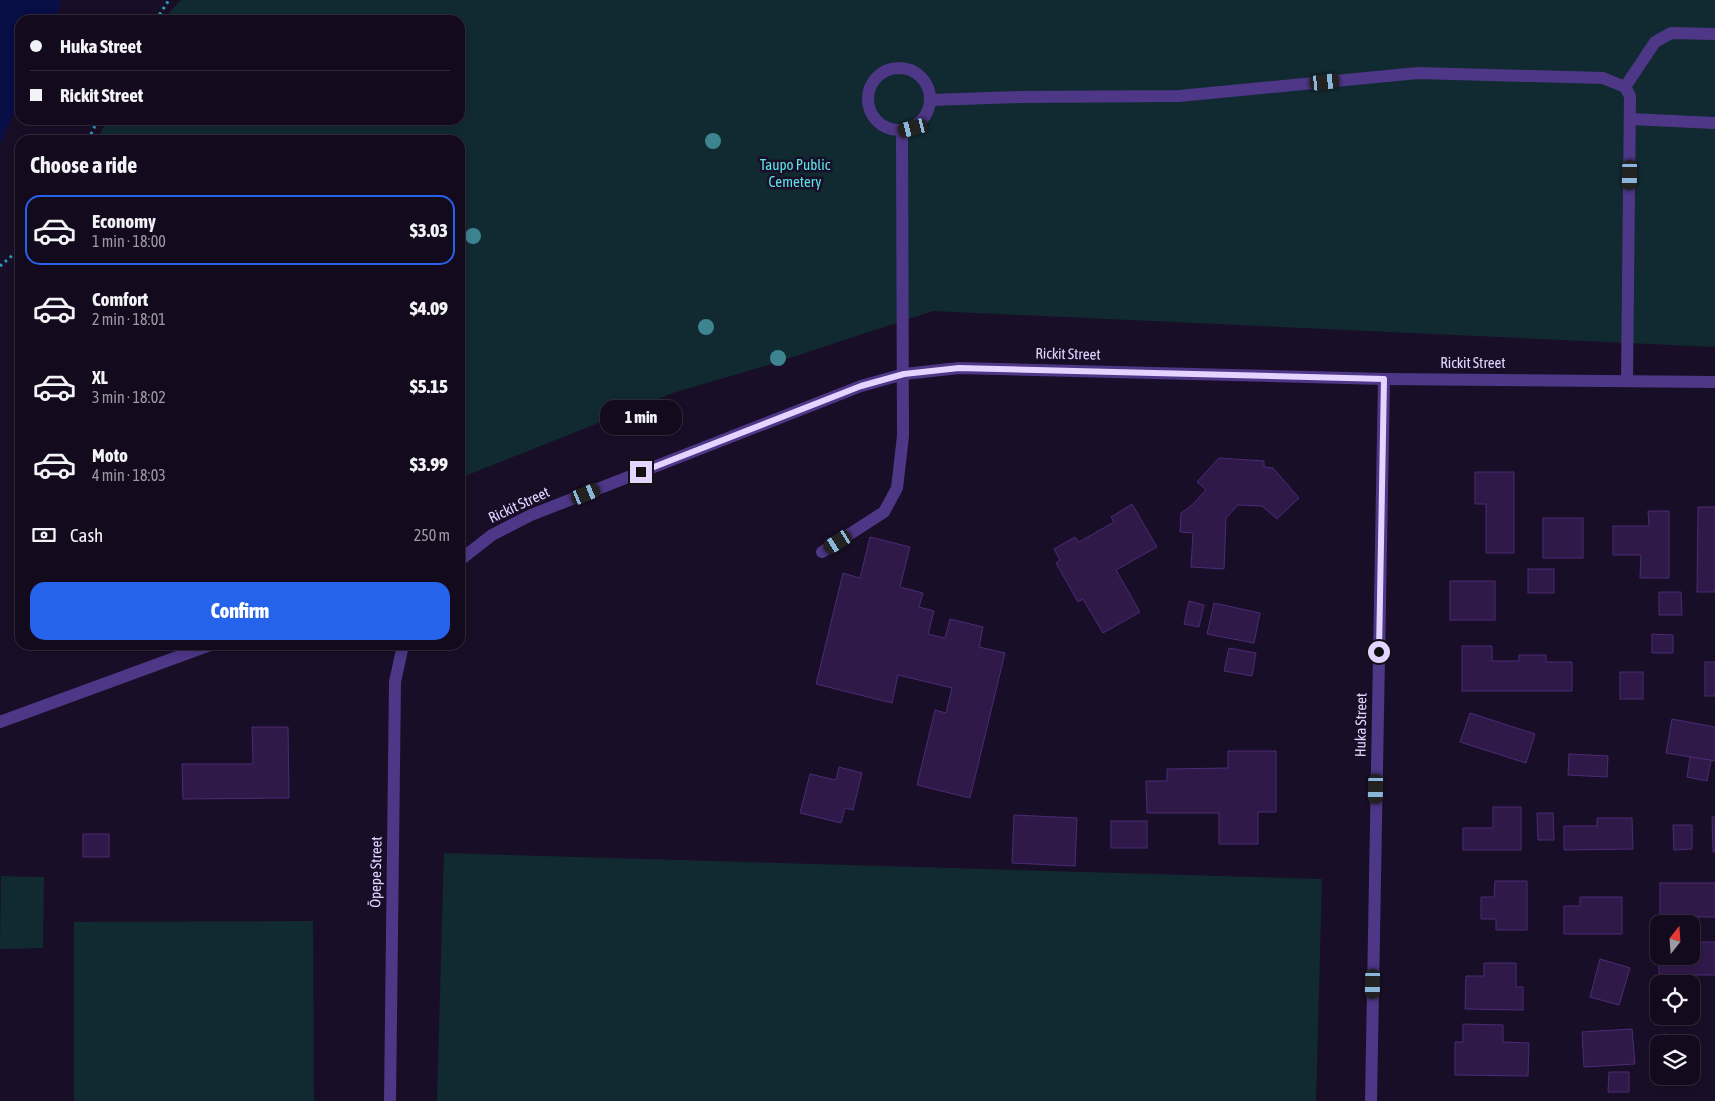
<!DOCTYPE html>
<meta charset="utf-8">
<style>
body{margin:0;font-family:"Asap Condensed",sans-serif;background:#20182a;color:#f1f3f6;height:100vh;display:flex;flex-direction:column;font-size:19px;white-space:nowrap}
*{box-sizing:border-box;margin:0}
p{font-size:16px;color:#9d9aa4}
.icon{flex:none;width:28px;height:28px;fill:none;stroke:currentColor;stroke-width:2;stroke-linecap:round;stroke-linejoin:round}
.map{position:relative;flex:1;overflow:hidden}
.sheet{position:absolute;left:15px;top:135px;width:450px;height:515px;display:flex;flex-direction:column;background:#130a1d;border-radius:15px;box-shadow:0 2px 8px #0003,0 0 0 1px #322b3b}
.sheet>*{flex:none}
.top-card{position:absolute;left:15px;top:15px;width:450px;height:110px;border-radius:15px;box-shadow:0 2px 8px #0003,0 0 0 1px #322b3b;display:grid;align-content:center;height:110px;padding:0 15px;background:#130a1d}
.needle{width:32px;rotate:17deg}
.tools{position:absolute;left:1650px;top:915px;display:grid;gap:10px}
.tools a{display:grid;place-items:center;width:50px;height:50px;border-radius:10px;background:#130a1d;box-shadow:0 2px 8px #0003,0 0 0 1px #322b3b;font-size:25px}
.end{position:absolute;width:22px;height:22px;margin:-11px;border:6px solid #e4d4ff;background:#111;box-shadow:0 0 0 2px #111}
.from{border-radius:50%}
.bubble{position:absolute;height:35px;border-radius:15px;background:#130a1d;box-shadow:0 2px 8px #0003,0 0 0 1px #322b3b;font-size:16px;font-weight:800;line-height:35px;text-align:center}
.car{position:absolute;width:15px;height:30px;margin:-15px -8px;border-radius:6px;box-shadow:0 0 4px 1px #0007;background:linear-gradient(#222 24%,#8ab4d8 0 40%,#222 0 76%,#8ab4d8 0 86%,#222 0)}
.top-card b{display:flex;align-items:center;gap:18px;height:48px;font-size:19px}
.top-card b+b{border-top:1px solid #322b3b}
.top-card i{width:12px;height:12px;background:#f1f3f6}
ul{padding:0;list-style:none}
li{display:flex;align-items:center;gap:15px;height:70px;margin:0 10px 8px;padding:0 5px;border:2px solid transparent;border-radius:15px}
li div{flex:1}
li b{display:block;font-size:19px}
li em{font-style:normal;font-weight:800}
li.on{border-color:#2563eb}
li>.icon{width:45px;height:45px;stroke-width:1.5}
h2{padding:0 15px;font-size:22px;line-height:60px}
.pay{display:flex;align-items:center;gap:12px;height:55px;padding:0 15px;font-size:19px}
.pay p{margin-inline-start:auto}
.action{display:flex;gap:10px;margin-top:auto;padding:10px 15px}
.action a{flex:1;height:58px;border-radius:15px;background:#2563eb;color:#fff;font-size:20px;font-weight:800;line-height:58px;text-align:center}
.map>svg:first-child{display:block}
.green{fill:#112a31}
.water{fill:#080e46}
.building{fill:#2f1949;stroke:#4c2a76}
.lines{fill:none;stroke-linecap:round;stroke-linejoin:round}
.path{stroke:#29a0bd;stroke-width:3;stroke-dasharray:2.5 4;stroke-linecap:butt}
.lane{stroke:#4f3788;stroke-width:12}
.street{stroke:#4f3788;stroke-width:12}
.tree{fill:#3d8490}
.route{stroke:#e4d4ff;stroke-width:6}
.labels{text-anchor:middle;stroke-width:5;stroke-linejoin:round;paint-order:stroke}
.park-label{font-size:15px;fill:#5ae4e5;stroke:#190e27}
.street-label{font-size:15px;fill:#e4d4ff;stroke:#190e27}
</style>
<div class="map">
<svg width="1715" height="1101" viewBox="0 0 1715 1101">
<rect width="100%" height="100%" fill="#190e27"/>
<g class="green">
<polygon points="181,0 1715,0 1715,347 933,311 765,366 676,392 460,478 460,140 97,140 107,120 460,120 460,20 162,20"/>
<polygon points="444,853 1322,879 1316,1101 437,1101"/>
<polygon points="1,876 44,877 43,948 0,949"/>
<polygon points="313,921 314,1101 74,1101 74,922"/>
</g>
<polygon class="water" points="0,0 62,0 55,20 20,20 20,99 0,144"/>
<g class="building">
<polygon points="1219,458 1264,461 1264,467 1273,468 1299,498 1277,519 1262,506 1238,505 1226,518 1224,569 1191,567 1193,533 1180,532 1181,513 1191,506 1206,490 1197,482"/>
<polygon points="1475,472 1514,472 1514,553 1486,553 1486,504 1475,504"/>
<polygon points="1132,504 1157,547 1116,570 1140,612 1103,633 1083,599 1078,602 1056,563 1060,560 1054,549 1075,537 1079,542 1114,522 1111,517"/>
<polygon points="1698,507 1715,507 1715,592 1697,592"/>
<polygon points="1648,511 1669,511 1669,578 1640,578 1641,555 1613,555 1613,526 1649,526"/>
<rect x="1543" y="518" width="40" height="40"/>
<polygon points="870,537 910,547 900,587 923,593 919,607 934,611 928,634 945,638 950,619 983,627 979,647 1005,653 970,798 917,785 935,710 946,713 952,688 898,675 892,703 816,684 843,573 860,578"/>
<rect x="1528" y="569" width="26" height="24"/>
<rect x="1450" y="581" width="45" height="39"/>
<polygon points="1659,592 1681,592 1682,615 1659,615"/>
<polygon points="1189,601 1204,605 1199,627 1184,624"/>
<polygon points="1214,603 1260,613 1254,643 1207,634"/>
<polygon points="1652,634 1673,635 1673,653 1652,653"/>
<polygon points="1462,646 1492,646 1492,661 1519,661 1519,655 1546,655 1546,662 1572,662 1572,691 1462,691"/>
<polygon points="1229,648 1256,653 1252,676 1224,671"/>
<rect x="1705" y="662" width="10" height="34"/>
<rect x="1620" y="672" width="23" height="27"/>
<polygon points="1470,713 1535,734 1526,763 1460,742"/>
<polygon points="1672,719 1715,727 1715,761 1666,753"/>
<polygon points="252,727 288,727 289,798 183,799 182,764 253,764"/>
<polygon points="1228,751 1276,751 1276,812 1258,812 1258,844 1219,844 1219,813 1147,813 1146,781 1167,781 1167,769 1228,768"/>
<polygon points="1569,754 1608,756 1607,777 1568,775"/>
<polygon points="1690,757 1711,760 1707,781 1687,777"/>
<polygon points="839,767 862,773 853,810 845,808 841,823 800,813 810,774 836,780"/>
<polygon points="1493,807 1521,807 1521,850 1463,850 1463,828 1493,828"/>
<polygon points="1537,813 1553,813 1554,840 1538,840"/>
<polygon points="1014,815 1077,818 1075,866 1012,863"/>
<polygon points="1712,817 1715,817 1715,852 1713,852"/>
<polygon points="1597,818 1632,818 1633,849 1564,850 1564,826 1597,826"/>
<rect x="1111" y="821" width="36" height="27"/>
<polygon points="1673,825 1692,825 1692,849 1674,850"/>
<rect x="83" y="834" width="26" height="23"/>
<polygon points="1495,881 1527,881 1527,930 1496,930 1496,919 1481,919 1481,897 1494,897"/>
<rect x="1660" y="883" width="55" height="34"/>
<polygon points="1580,897 1622,897 1622,934 1564,934 1564,906 1580,906"/>
<polygon points="1691,942 1715,942 1715,975 1659,975 1659,956 1691,956"/>
<polygon points="1600,959 1630,968 1619,1005 1590,997"/>
<polygon points="1484,963 1516,963 1516,987 1523,987 1523,1010 1465,1009 1466,976 1484,976"/>
<polygon points="1655,997 1659,997 1659,1016 1676,1016 1676,1021 1655,1022"/>
<polygon points="1463,1024 1503,1025 1503,1042 1529,1043 1528,1076 1455,1075 1455,1042 1463,1042"/>
<polygon points="1632,1029 1635,1064 1584,1067 1582,1032"/>
<polygon points="1664,1034 1697,1040 1691,1066 1691,1044 1662,1044"/>
<polygon points="1609,1072 1629,1072 1629,1092 1608,1092"/>
<polygon points="1672,1076 1689,1076 1688,1080"/>
</g>
<g class="lines">
<g class="path">
<polyline points="156,20 169,0"/>
<polyline points="88,140 98,120"/>
<polyline points="0,266 20,249"/>
</g>
<g class="lane">
<circle cx="899" cy="99" r="31"/>
<polyline points="1625,87 1655,42 1671,33 1715,34"/>
<polyline points="931,100 1020,97 1179,96 1418,73 1603,78 1625,87 1630,96 1627,380"/>
<polyline points="1630,119 1715,123"/>
<polyline points="822,552 884,512 897,488 903,436 902,131"/>
<polyline points="0,722 210,645"/>
</g>
<g class="street">
<polyline points="460,560 492,535 531,515 861,386 904,374 959,368 1384,379 1715,382"/>
<polyline points="390,1101 395,682 403,645"/>
<polyline points="1371,1101 1384,379"/>
</g>
</g>
<g class="tree">
<circle cx="713" cy="141" r="8"/>
<circle cx="473" cy="236" r="8"/>
<circle cx="706" cy="327" r="8"/>
<circle cx="778" cy="358" r="8"/>
</g>
<g class="lines">
<polyline class="route" points="641,472 861,386 904,374 959,368 1384,379 1379,652"/>
</g>
<g class="labels">
<g class="park-label">
<text x="795" y="170">Taupo Public<tspan x="795" dy="17">Cemetery</tspan></text>
</g>
<g class="street-label">
<text transform="translate(1068 354) rotate(1)" y="5">Rickit Street</text>
<text x="1473" y="368">Rickit Street</text>
<text transform="translate(519 505) rotate(-25)" y="5">Rickit Street</text>
<text transform="translate(1361 725) rotate(-89)" y="5">Huka Street</text>
<text transform="translate(376 872) rotate(-89)" y="5">Ōpepe Street</text>
</g>
</g>
</svg>
<div class="tools">
<a><svg class="needle" viewBox="-14 -14 28 28"><path d="M0-13l5 13h-10z" fill="#e53935"/><path d="M0 13l5-13h-10z" fill="#9d9aa4"/></svg></a>
<a><svg class="icon" aria-label="locate" viewBox="0 0 24 24"><circle cx="12" cy="12" r="6"/><path d="M12 2v4M12 18v4M2 12h4M18 12h4"/></svg></a>
<a><svg class="icon" aria-label="layers" viewBox="0 0 24 24"><path d="M12 4l9 5-9 5-9-5zM3 14l9 5 9-5"/></svg></a>
</div>
<i class="end from" style="left:1379px;top:652px"></i>
<i class="end" style="left:641px;top:472px"></i>
<div class="bubble" style="left:600px;top:400px;width:82px">1 min</div>
<i class="car" style="left:1325px;top:82px;rotate:84deg"></i>
<i class="car" style="left:913px;top:128px;rotate:256deg"></i>
<i class="car" style="left:1630px;top:175px;rotate:181deg"></i>
<i class="car" style="left:586px;top:494px;rotate:68deg"></i>
<i class="car" style="left:838px;top:542px;rotate:237deg"></i>
<i class="car" style="left:1376px;top:789px;rotate:181deg"></i>
<i class="car" style="left:1373px;top:984px;rotate:181deg"></i>
<div class="top-card">
<b><i class="from"></i>Huka Street</b>
<b><i></i>Rickit Street</b>
</div>
<section class="sheet">
<h2>Choose a ride</h2>
<ul>
<li class="on"><svg class="icon" aria-label="car" viewBox="0 0 24 24"><path d="M5 17H2v-5l4-1 3-4h7l3 4 3 1v5h-3M9 17h6M6 11h13"/><circle cx="7" cy="17" r="2"/><circle cx="17" cy="17" r="2"/></svg><div><b>Economy</b><p>1 min · 18:00</p></div><em>$3.03</em></li>
<li><svg class="icon" aria-label="car" viewBox="0 0 24 24"><path d="M5 17H2v-5l4-1 3-4h7l3 4 3 1v5h-3M9 17h6M6 11h13"/><circle cx="7" cy="17" r="2"/><circle cx="17" cy="17" r="2"/></svg><div><b>Comfort</b><p>2 min · 18:01</p></div><em>$4.09</em></li>
<li><svg class="icon" aria-label="car" viewBox="0 0 24 24"><path d="M5 17H2v-5l4-1 3-4h7l3 4 3 1v5h-3M9 17h6M6 11h13"/><circle cx="7" cy="17" r="2"/><circle cx="17" cy="17" r="2"/></svg><div><b>XL</b><p>3 min · 18:02</p></div><em>$5.15</em></li>
<li><svg class="icon" aria-label="car" viewBox="0 0 24 24"><path d="M5 17H2v-5l4-1 3-4h7l3 4 3 1v5h-3M9 17h6M6 11h13"/><circle cx="7" cy="17" r="2"/><circle cx="17" cy="17" r="2"/></svg><div><b>Moto</b><p>4 min · 18:03</p></div><em>$3.99</em></li>
</ul>
<div class="pay"><svg class="icon" aria-label="cash" viewBox="0 0 24 24"><path d="M3 7h18v10H3z"/><circle cx="12" cy="12" r="2"/></svg>Cash<p>250 m</p></div>
<div class="action"><a>Confirm</a></div>
</section>
</div>
